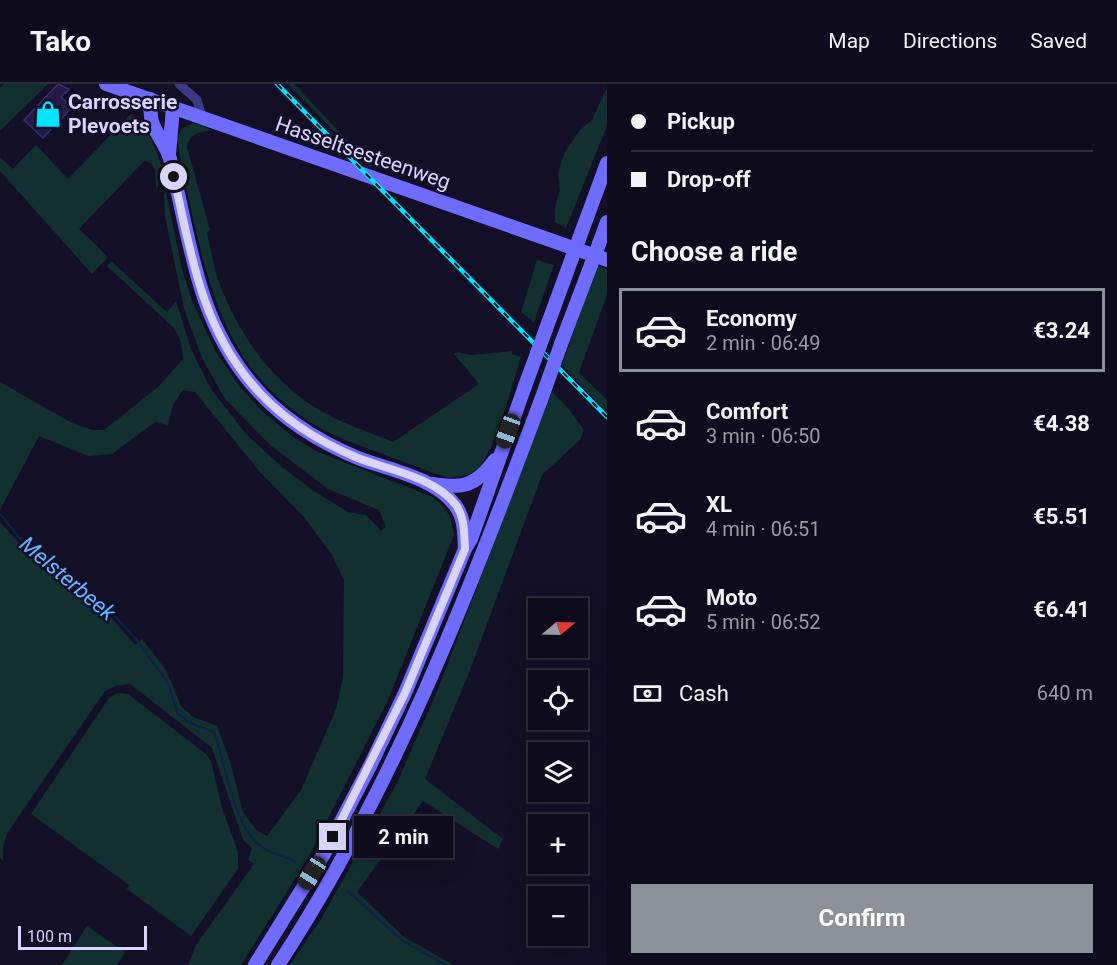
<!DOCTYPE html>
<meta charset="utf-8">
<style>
body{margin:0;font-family:Roboto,sans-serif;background:#1c1929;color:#f1f3f6;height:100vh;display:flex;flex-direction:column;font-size:22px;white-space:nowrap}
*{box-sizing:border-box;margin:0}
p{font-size:20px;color:#9b9ba3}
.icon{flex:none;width:33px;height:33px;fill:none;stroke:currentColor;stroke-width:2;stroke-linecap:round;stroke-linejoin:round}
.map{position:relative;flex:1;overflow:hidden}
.details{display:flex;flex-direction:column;background:#0e0b1c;width:510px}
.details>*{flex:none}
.guide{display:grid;align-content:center;height:132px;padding:0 24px;background:#0e0b1c}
.needle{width:39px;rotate:71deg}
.tools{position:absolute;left:528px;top:514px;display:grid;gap:12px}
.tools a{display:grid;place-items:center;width:60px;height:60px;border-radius:0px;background:#0e0b1c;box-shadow:0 6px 24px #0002,0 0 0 2px #2e2b3b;font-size:30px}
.scale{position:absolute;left:18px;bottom:15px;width:129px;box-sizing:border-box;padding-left:6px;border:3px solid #d9d4ff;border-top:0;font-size:16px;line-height:21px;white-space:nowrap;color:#d9d4ff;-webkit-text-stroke:4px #130f26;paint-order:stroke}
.end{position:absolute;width:27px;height:27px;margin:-14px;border:8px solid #d9d4ff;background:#111;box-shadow:0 0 0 3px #111}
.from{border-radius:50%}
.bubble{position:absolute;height:42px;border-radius:0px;background:#0e0b1c;box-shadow:0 6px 24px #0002,0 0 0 2px #2e2b3b;font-size:20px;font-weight:700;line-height:42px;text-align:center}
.car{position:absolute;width:18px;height:36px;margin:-18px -9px;border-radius:8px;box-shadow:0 0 4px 2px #0007;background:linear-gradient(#222 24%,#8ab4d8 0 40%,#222 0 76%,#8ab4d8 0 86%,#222 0)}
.guide b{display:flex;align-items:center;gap:21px;height:57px;font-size:22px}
.guide b+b{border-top:2px solid #2e2b3b}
.guide i{width:15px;height:15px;background:#f1f3f6}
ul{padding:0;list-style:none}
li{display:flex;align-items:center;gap:18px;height:84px;margin:0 12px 9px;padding:0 12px;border:3px solid transparent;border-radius:0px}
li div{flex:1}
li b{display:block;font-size:22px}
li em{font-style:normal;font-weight:700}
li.active{border-color:#8c9099}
li>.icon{width:54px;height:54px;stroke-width:1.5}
h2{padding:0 24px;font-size:27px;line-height:72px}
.pay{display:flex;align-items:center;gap:15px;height:66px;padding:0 24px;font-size:22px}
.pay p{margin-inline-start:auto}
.cta{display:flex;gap:12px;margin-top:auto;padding:12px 24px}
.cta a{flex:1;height:69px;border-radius:0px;background:#8c9099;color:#fff;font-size:24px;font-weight:700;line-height:69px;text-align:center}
header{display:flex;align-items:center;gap:36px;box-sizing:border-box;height:84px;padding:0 30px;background:#0e0b1c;border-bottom:2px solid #2e2b3b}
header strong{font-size:28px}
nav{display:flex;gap:33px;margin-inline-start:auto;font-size:21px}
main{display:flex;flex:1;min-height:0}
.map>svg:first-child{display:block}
.green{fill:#12302f}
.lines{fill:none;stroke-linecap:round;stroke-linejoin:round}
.stream{stroke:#0c2248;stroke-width:2}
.building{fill:#241b47;stroke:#3b2d73;stroke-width:1.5}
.street{stroke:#3d3a85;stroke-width:9}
.secondary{stroke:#6f6bff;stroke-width:14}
.rail-casing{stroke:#00e5ff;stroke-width:4.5}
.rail{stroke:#130f26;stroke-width:2;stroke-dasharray:7;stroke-linecap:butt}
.secondary-bridge{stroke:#6f6bff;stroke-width:14}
.route{stroke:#d9d4ff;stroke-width:8}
.labels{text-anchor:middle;stroke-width:5;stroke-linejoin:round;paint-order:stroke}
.poi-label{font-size:21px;font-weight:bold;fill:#d9d4ff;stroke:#130f26;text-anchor:start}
.street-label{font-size:21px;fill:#d9d4ff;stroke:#130f26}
.water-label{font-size:22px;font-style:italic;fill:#62b6ff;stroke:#130f26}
</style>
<header>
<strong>Tako</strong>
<nav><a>Map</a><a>Directions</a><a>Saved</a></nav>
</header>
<main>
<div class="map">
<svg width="607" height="881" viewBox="0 0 607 881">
<rect width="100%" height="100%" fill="#130f26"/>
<g class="green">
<polygon points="4,0 48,0 0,47 0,4"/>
<polygon points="288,0 294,0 372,82 370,84"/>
<polygon points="607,3 607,42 566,144 555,138 555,123 560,106 558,90 561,78 566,66 580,46 592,36"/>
<path d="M131,30C150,45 157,67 164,90L156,105L155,86L151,79L144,77L79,145L108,173L92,190L0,87V73L13,85L36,61L68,95Z"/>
<path d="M192,40L203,41L211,47C199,46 189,51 187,63L210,146L207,149C211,165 213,182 219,198C238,249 271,297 318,325C340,339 369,348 393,358L479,300L454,270L457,268L471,271L512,267V270L521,273C512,300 496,368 476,386C469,392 458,392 449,394C426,387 403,377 380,369C356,360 332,352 310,338C235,290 213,221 194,139C188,111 181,83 177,54L182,44Z"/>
<path d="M166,107L181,181L192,217L216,268L240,303L262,327L293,353L318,368L433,413C447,425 452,432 454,451L388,616L308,774L241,881H188L196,861L254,780L248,776L252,764L243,756L212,664L130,600L115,602L105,607L8,748L3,762V777L0,774V438L25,466L107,529L135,561L142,555L166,586L181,622L193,633L217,642L230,677L243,728L257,747L267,752L301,706L336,625L343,593L344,496L332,471L304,433L259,387L195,308L183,306L173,321L168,341L155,338L112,370L89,372L39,352L0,426V298L72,339L92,346H104L158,303L183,275L181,258L175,245L107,182L111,177L167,228L176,217L191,265L211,305L246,350L282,383L314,407L348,428L366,431L381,447L386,443L379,426L328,405L270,361L225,315L202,274L184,225L165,132L164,111Z"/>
<polygon points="537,176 554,181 534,238 521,228"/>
<polygon points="597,182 607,185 607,210 579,289 607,316 607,328 562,281"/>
<polygon points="552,308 568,324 584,346 580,356 542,391 470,586 425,695 503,755 498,765 423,717 357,808 404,853 454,881 290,881 321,835 397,699 438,605"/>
<polygon points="117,609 128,610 206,670 211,677 222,724 238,768 238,785 191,852 127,805 129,801 31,730 109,614"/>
<polygon points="87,842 125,868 117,881 62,881"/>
</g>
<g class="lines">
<g class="stream">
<path d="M0,430L27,463L110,527L136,555L168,599L177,629L190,639L214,648C227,682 232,745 265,765C274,770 286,773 295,777"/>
<polyline points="348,807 403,857 446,881"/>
</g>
</g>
<polygon class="building" points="58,0 69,5 61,13 72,23 43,54 24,36"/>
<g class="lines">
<polyline class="street" points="179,0 197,16 203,36"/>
<g class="secondary">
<polyline points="106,0 607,176"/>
<path d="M150,15C151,23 150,31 152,38C156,51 167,62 170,75C190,154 196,234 251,299C279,333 317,357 358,374C389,386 434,393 455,421C465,434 464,449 465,464"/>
<polyline points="169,70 173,24"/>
<polyline points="579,155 607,79"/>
<polyline points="599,160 607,138"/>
<polyline points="546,245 572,174"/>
<polyline points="561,260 591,181"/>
<path d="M432,400C463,405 476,402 495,376"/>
<polyline points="255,881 324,770 370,682 405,609 465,465 471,455 525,302"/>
<path d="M278,881C393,706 468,511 541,316"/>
</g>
<defs>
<polyline id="rail" points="277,0 607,333"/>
</defs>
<use href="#rail" class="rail-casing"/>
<use href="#rail" class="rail"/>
<g class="secondary-bridge">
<polyline points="572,174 579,155"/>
<polyline points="591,181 599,160"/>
<polyline points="525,302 546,245"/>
<polyline points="541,316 561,260"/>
</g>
</g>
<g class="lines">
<path class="route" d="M174,93C190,166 201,240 251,299C279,333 317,357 358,374C389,386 434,393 456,421C465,434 464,449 465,465L405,609L333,753"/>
</g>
<defs>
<symbol id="shop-bare" viewBox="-9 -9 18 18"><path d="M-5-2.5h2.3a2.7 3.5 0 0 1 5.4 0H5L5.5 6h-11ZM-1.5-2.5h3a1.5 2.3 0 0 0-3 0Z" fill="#00e5ff" stroke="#130f26" stroke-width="2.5" paint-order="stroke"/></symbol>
</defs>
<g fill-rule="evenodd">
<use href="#shop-bare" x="29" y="11" width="38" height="38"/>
</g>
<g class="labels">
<g class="poi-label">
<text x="68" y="25">Carrosserie<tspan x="68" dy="24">Plevoets</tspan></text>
</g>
<g class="street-label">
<text transform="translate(363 69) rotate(19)" y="7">Hasseltsesteenweg</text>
</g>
<g class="water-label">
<text transform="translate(68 494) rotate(40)" y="8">Melsterbeek</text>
</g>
</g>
</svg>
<div class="tools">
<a><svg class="needle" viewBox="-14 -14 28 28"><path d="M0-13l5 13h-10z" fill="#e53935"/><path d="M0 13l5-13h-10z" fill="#9b9ba3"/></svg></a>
<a><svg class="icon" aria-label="locate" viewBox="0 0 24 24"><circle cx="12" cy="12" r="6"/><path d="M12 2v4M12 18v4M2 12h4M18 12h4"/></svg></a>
<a><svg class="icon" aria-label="layers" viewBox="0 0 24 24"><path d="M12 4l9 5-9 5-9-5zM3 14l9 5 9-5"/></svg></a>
<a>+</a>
<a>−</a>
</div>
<div class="scale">100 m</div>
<i class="end from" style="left:174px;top:93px"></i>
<i class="end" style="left:333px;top:753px"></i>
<div class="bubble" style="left:354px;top:732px;width:99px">2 min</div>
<i class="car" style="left:508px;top:347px;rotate:200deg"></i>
<i class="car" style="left:312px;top:789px;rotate:212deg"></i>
</div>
<section class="details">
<div class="guide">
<b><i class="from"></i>Pickup</b>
<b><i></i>Drop-off</b>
</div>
<h2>Choose a ride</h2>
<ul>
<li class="active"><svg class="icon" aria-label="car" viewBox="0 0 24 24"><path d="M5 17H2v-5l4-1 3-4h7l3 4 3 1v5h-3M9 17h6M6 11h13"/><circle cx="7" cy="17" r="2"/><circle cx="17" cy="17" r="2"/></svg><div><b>Economy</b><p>2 min · 06:49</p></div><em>€3.24</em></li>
<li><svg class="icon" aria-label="car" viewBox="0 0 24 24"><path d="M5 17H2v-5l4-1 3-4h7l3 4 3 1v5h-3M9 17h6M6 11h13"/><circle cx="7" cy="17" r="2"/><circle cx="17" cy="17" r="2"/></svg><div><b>Comfort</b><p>3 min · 06:50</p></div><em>€4.38</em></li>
<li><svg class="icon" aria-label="car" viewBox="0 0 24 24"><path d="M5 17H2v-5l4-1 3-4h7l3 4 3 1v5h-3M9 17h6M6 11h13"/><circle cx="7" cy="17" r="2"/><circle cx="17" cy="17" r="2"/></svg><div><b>XL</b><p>4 min · 06:51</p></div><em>€5.51</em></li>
<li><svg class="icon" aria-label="car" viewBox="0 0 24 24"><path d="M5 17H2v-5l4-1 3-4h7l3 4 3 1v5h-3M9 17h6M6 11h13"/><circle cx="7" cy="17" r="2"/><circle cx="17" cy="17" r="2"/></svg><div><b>Moto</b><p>5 min · 06:52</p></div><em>€6.41</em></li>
</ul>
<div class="pay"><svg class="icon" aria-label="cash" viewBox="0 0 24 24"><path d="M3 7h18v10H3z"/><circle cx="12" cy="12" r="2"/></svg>Cash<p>640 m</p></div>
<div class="cta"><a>Confirm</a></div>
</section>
</main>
